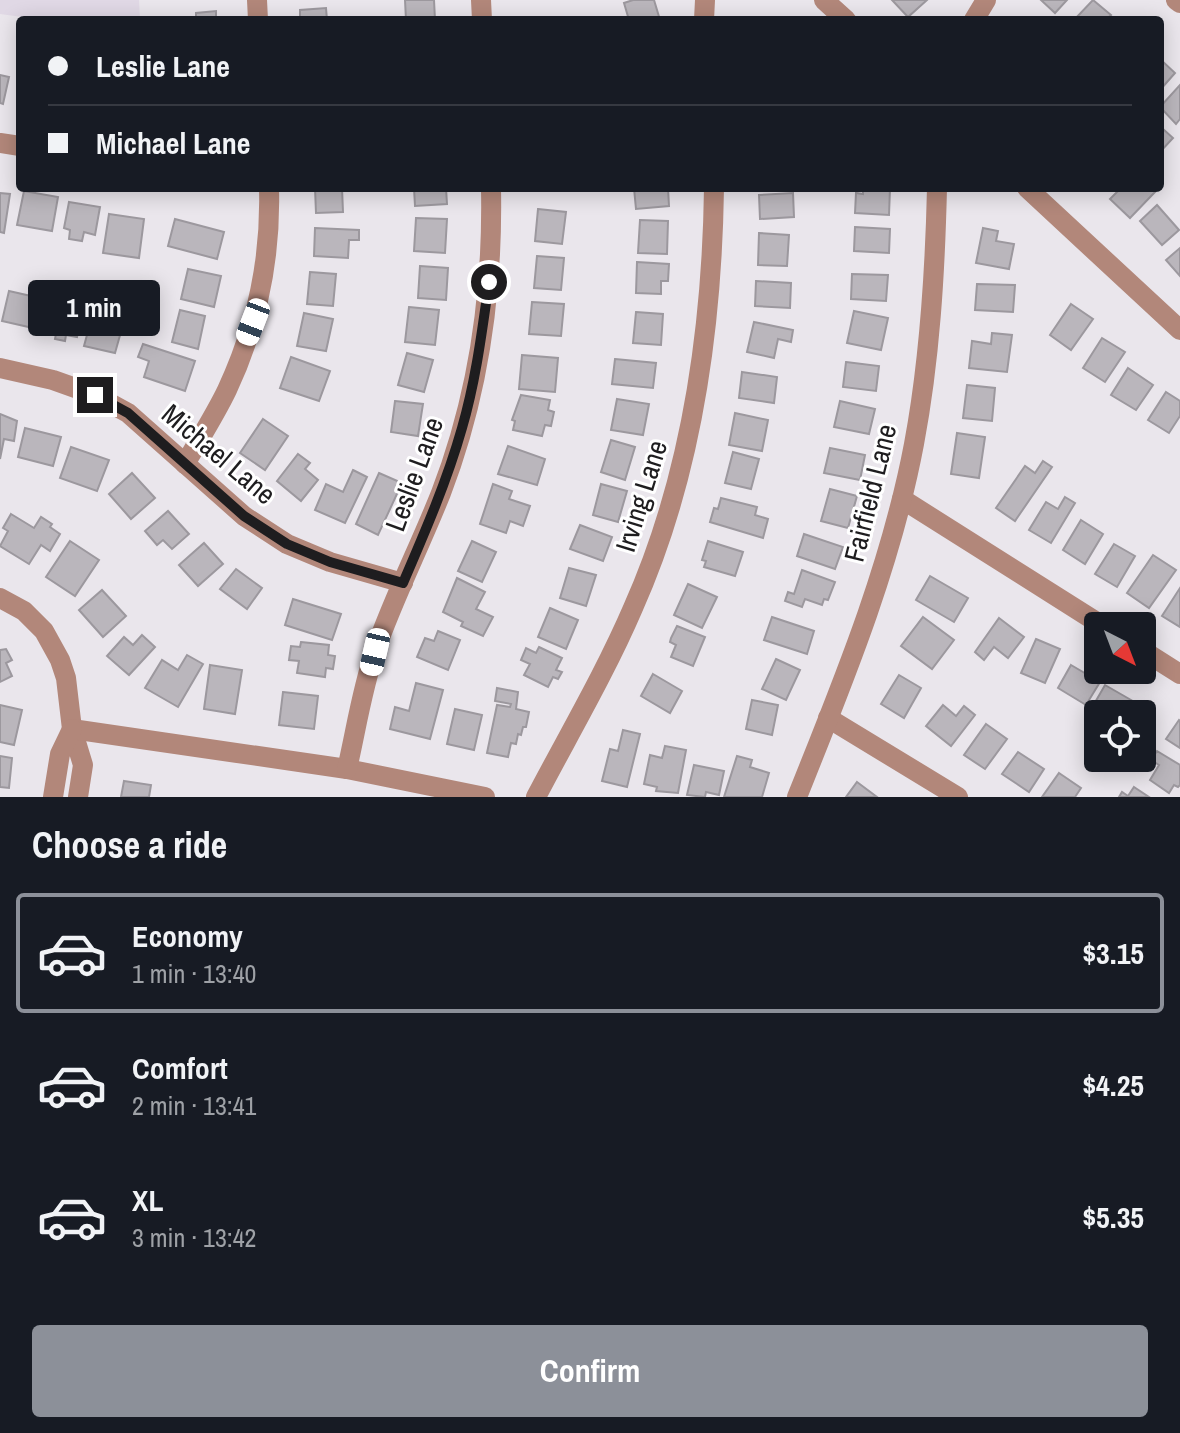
<!DOCTYPE html>
<meta charset="utf-8">
<style>
body{margin:0;font-family:"Archivo Narrow",sans-serif;background:#20242c;color:#f1f3f6;height:100vh;display:flex;flex-direction:column;font-size:30px;white-space:nowrap}
*{box-sizing:border-box;margin:0}
p{font-size:26px;color:#9ea1a6}
.icon{flex:none;width:44px;height:44px;fill:none;stroke:currentColor;stroke-width:2;stroke-linecap:round;stroke-linejoin:round}
.map{position:relative;height:797px;overflow:hidden}
.drawer{display:flex;flex-direction:column;background:#171b24;flex:1}
.drawer>*{flex:none}
.banner{position:absolute;left:16px;top:16px;width:1148px;height:176px;border-radius:8px;box-shadow:0 4px 20px #0003;display:grid;align-content:center;height:176px;padding:0 32px;background:#171b24}
.needle{width:52px;rotate:138deg}
.fabs{position:absolute;left:1084px;top:612px;display:grid;gap:16px}
.fabs a{display:grid;place-items:center;width:72px;height:72px;border-radius:8px;background:#171b24;box-shadow:0 4px 20px #0003;font-size:40px}
.end{position:absolute;width:36px;height:36px;margin:-18px;border:10px solid #1e1d1f;background:#fff;box-shadow:0 0 0 4px #fff}
.from{border-radius:50%}
.bubble{position:absolute;height:56px;border-radius:8px;background:#171b24;box-shadow:0 4px 20px #0003;font-size:26px;font-weight:700;line-height:56px;text-align:center}
.car{position:absolute;width:24px;height:48px;margin:-24px -12px;border-radius:10px;box-shadow:0 0 6px 2px #0007;background:linear-gradient(#fff 24%,#345 0 40%,#fff 0 76%,#345 0 86%,#fff 0)}
.banner b{display:flex;align-items:center;gap:28px;height:76px;font-size:30px}
.banner b+b{border-top:2px solid #363941}
.banner i{width:20px;height:20px;background:#f1f3f6}
ul{padding:0;list-style:none}
li{display:flex;align-items:center;gap:24px;height:120px;margin:0 16px 12px;padding:0 16px;border:4px solid transparent;border-radius:8px}
li div{flex:1}
li b{display:block;font-size:30px}
li em{font-style:normal;font-weight:700}
li.selected{border-color:#8c9099}
li>.icon{width:72px;height:72px;stroke-width:1.5}
h2{padding:0 32px;font-size:36px;line-height:96px}
.cta{display:flex;gap:16px;margin-top:auto;padding:16px 32px}
.cta a{flex:1;height:92px;border-radius:8px;background:#8c9099;color:#fff;font-size:32px;font-weight:700;line-height:92px;text-align:center}
.map>svg:first-child{display:block}
.built{fill:#e0d8e5}
.building{fill:#bab6bc;stroke:#9c989e;stroke-width:2}
.lines{fill:none;stroke-linecap:round;stroke-linejoin:round}
.minor{stroke:#b2877a;stroke-width:20}
.route{stroke:#1e1d1f;stroke-width:10}
.labels{text-anchor:middle;stroke-width:6;stroke-linejoin:round;paint-order:stroke}
.street-label{font-size:28px;fill:#1e1d1f;stroke:#fff}
</style>
<div class="map">
<svg width="1180" height="797" viewBox="0 0 1180 797">
<rect width="100%" height="100%" fill="#eae6ec"/>
<polygon class="built" points="0,0 139,0 140,20 45,20 0,14"/>
<g class="building">
<polygon points="405,0 434,0 435,20 406,20"/>
<polygon points="633,0 654,0 660,20 629,20 624,3"/>
<polygon points="892,0 927,0 908,17"/>
<polygon points="1041,0 1067,0 1055,13"/>
<polygon points="1093,0 1111,15 1106,20 1074,20"/>
<polygon points="326,8 327,20 300,20 300,10"/>
<polygon points="216,11 216,20 196,20 196,13"/>
<polygon points="1160,59 1175,73 1160,90"/>
<polygon points="0,75 9,77 3,104 0,103"/>
<polygon points="1180,85 1180,119 1176,124 1160,107"/>
<polygon points="1163,129 1173,138 1160,152 1160,132"/>
<polygon points="315,188 342,188 343,212 316,213"/>
<polygon points="414,188 446,188 447,204 415,206"/>
<polygon points="634,188 668,188 669,206 636,209"/>
<polygon points="863,188 890,188 889,215 855,213 856,193 863,194"/>
<polygon points="1121,188 1151,188 1155,192 1130,218 1110,199"/>
<polygon points="24,191 58,197 52,231 17,225"/>
<polygon points="0,193 10,194 4,233 0,232"/>
<polygon points="793,193 794,217 760,219 759,195"/>
<polygon points="69,202 100,207 95,235 84,232 82,241 69,239 70,230 64,228"/>
<polygon points="1157,205 1179,230 1162,245 1140,221"/>
<polygon points="538,209 566,212 562,244 535,241"/>
<polygon points="109,214 144,219 139,258 103,253"/>
<polygon points="416,218 447,219 445,253 414,251"/>
<polygon points="175,219 224,232 217,259 168,246"/>
<polygon points="640,220 668,221 667,254 638,253"/>
<polygon points="855,227 890,229 889,253 854,251"/>
<polygon points="315,228 359,230 359,240 349,240 348,258 314,256"/>
<polygon points="983,228 998,231 996,241 1014,244 1009,269 976,263"/>
<polygon points="759,233 789,235 787,266 758,265"/>
<polygon points="1180,248 1180,276 1166,260"/>
<polygon points="537,256 564,258 561,290 534,288"/>
<polygon points="637,262 669,264 668,281 661,281 661,294 636,293"/>
<polygon points="420,266 448,268 446,300 418,298"/>
<polygon points="188,269 221,276 214,307 181,299"/>
<polygon points="310,272 336,274 333,306 307,304"/>
<polygon points="852,274 888,275 886,301 851,299"/>
<polygon points="756,281 791,283 790,308 755,306"/>
<polygon points="977,284 1015,285 1013,312 975,310"/>
<polygon points="9,291 40,298 33,328 2,321"/>
<polygon points="58,298 71,300 69,309 82,311 77,337 66,335 65,341 55,339 56,334 45,332 49,306 56,307"/>
<polygon points="532,302 564,304 561,336 529,334"/>
<polygon points="1071,304 1093,319 1071,350 1050,335"/>
<polygon points="409,307 439,310 435,345 405,342"/>
<polygon points="180,310 205,316 198,349 172,342"/>
<polygon points="854,311 888,318 881,350 847,343"/>
<polygon points="636,312 663,314 661,345 633,343"/>
<polygon points="93,313 124,321 115,353 84,346"/>
<polygon points="304,313 333,319 326,351 297,346"/>
<polygon points="754,322 793,330 791,342 778,339 774,358 747,352"/>
<polygon points="992,333 1012,335 1007,372 969,368 972,341 991,344"/>
<polygon points="1102,338 1125,352 1105,382 1083,368"/>
<polygon points="143,344 195,361 185,391 144,377 149,361 138,357"/>
<polygon points="407,353 433,360 424,392 398,385"/>
<polygon points="522,355 558,358 555,392 519,389"/>
<polygon points="291,357 330,371 319,401 280,388"/>
<polygon points="615,359 656,363 653,388 612,384"/>
<polygon points="846,362 879,366 876,391 843,387"/>
<polygon points="1128,368 1153,385 1136,410 1111,395"/>
<polygon points="742,372 777,377 774,403 739,398"/>
<polygon points="967,385 995,388 992,421 963,418"/>
<polygon points="1166,392 1180,401 1180,416 1169,433 1148,420"/>
<polygon points="521,395 550,400 548,410 554,412 551,426 545,425 542,436 513,430 515,421 512,420"/>
<polygon points="617,399 649,404 643,435 611,430"/>
<polygon points="395,401 423,404 418,436 391,432"/>
<polygon points="840,401 875,409 869,434 834,427"/>
<polygon points="735,413 768,420 762,451 729,445"/>
<polygon points="0,414 17,421 14,441 4,439 0,459"/>
<polygon points="263,419 288,436 265,470 240,453"/>
<polygon points="25,428 61,437 53,466 18,457"/>
<polygon points="957,433 985,437 979,478 951,474"/>
<polygon points="611,440 635,447 625,480 601,472"/>
<polygon points="508,446 545,459 537,485 498,474"/>
<polygon points="71,447 109,460 97,491 60,478"/>
<polygon points="830,448 865,455 860,480 824,473"/>
<polygon points="733,452 759,459 751,489 725,483"/>
<polygon points="298,454 310,463 305,469 318,480 301,501 277,481"/>
<polygon points="1043,461 1052,467 1015,521 996,508 1025,466 1035,473"/>
<polygon points="353,470 367,477 345,523 315,510 326,484 343,492"/>
<polygon points="132,473 155,498 131,519 109,494"/>
<polygon points="379,473 402,483 378,535 356,524"/>
<polygon points="493,484 512,491 509,499 530,506 523,526 510,521 506,533 480,524"/>
<polygon points="601,484 627,491 618,522 593,515"/>
<polygon points="830,489 857,496 848,528 821,521"/>
<polygon points="1065,497 1075,503 1051,543 1029,530 1046,502 1058,509"/>
<polygon points="721,498 757,507 755,515 768,519 763,538 710,522 714,508 718,509"/>
<polygon points="168,511 189,534 172,549 163,540 157,545 145,531"/>
<polygon points="11,514 34,528 41,517 52,524 50,527 60,534 50,551 41,545 29,564 0,546 8,531 3,528"/>
<polygon points="1081,520 1103,534 1085,564 1063,550"/>
<polygon points="580,525 612,537 603,561 570,549"/>
<polygon points="804,534 843,547 835,569 797,556"/>
<polygon points="70,541 99,560 75,596 46,577"/>
<polygon points="472,541 496,552 482,582 458,571"/>
<polygon points="708,541 743,552 735,576 704,567 706,561 702,560"/>
<polygon points="204,543 223,564 198,586 179,565"/>
<polygon points="1114,544 1135,556 1117,587 1095,574"/>
<polygon points="1153,555 1176,570 1149,608 1127,593"/>
<polygon points="569,568 596,575 586,606 560,598"/>
<polygon points="236,569 262,588 247,609 220,589"/>
<polygon points="802,570 835,582 828,600 824,599 822,605 805,599 802,607 785,601 788,592 794,594"/>
<polygon points="930,576 968,598 954,622 916,600"/>
<polygon points="457,578 485,592 476,609 493,617 483,636 461,626 463,622 443,612"/>
<polygon points="688,584 717,597 702,628 674,615"/>
<polygon points="1180,588 1180,627 1162,616"/>
<polygon points="102,590 126,616 103,637 79,610"/>
<polygon points="293,599 341,614 332,640 285,625"/>
<polygon points="550,608 578,620 566,649 538,637"/>
<polygon points="772,617 814,631 807,654 764,640"/>
<polygon points="923,617 954,640 932,669 901,646"/>
<polygon points="999,618 1024,637 1008,658 994,647 984,660 975,652"/>
<polygon points="677,626 705,637 693,666 671,657 676,645 670,642 671,638"/>
<polygon points="438,631 460,640 448,670 417,657 425,638 434,641"/>
<polygon points="142,635 155,647 129,675 107,656 124,637 133,645"/>
<polygon points="1036,639 1060,649 1045,683 1021,673"/>
<polygon points="301,642 329,645 328,655 335,656 333,669 326,668 325,677 297,673 299,661 289,660 291,646 300,647"/>
<polygon points="539,647 562,658 556,670 562,672 558,679 553,677 548,687 524,675 530,664 521,660 526,648 536,653"/>
<polygon points="6,649 12,660 6,663 12,676 0,682 0,650"/>
<polygon points="187,655 203,664 178,707 145,688 162,660 178,670"/>
<polygon points="776,659 800,670 786,700 762,689"/>
<polygon points="210,665 242,670 235,714 204,709"/>
<polygon points="1071,665 1100,682 1086,705 1058,688"/>
<polygon points="653,674 682,691 670,713 641,696"/>
<polygon points="899,675 921,688 904,718 881,704"/>
<polygon points="416,683 443,690 430,739 390,729 395,707 409,711"/>
<polygon points="1105,685 1138,704 1132,714 1107,714 1093,706"/>
<polygon points="497,688 518,692 516,709 529,712 526,727 523,727 521,735 518,734 516,744 511,743 508,757 487,753 497,705 510,707 511,704 495,701"/>
<polygon points="283,692 318,696 314,729 279,725"/>
<polygon points="752,700 778,705 772,735 746,729"/>
<polygon points="0,705 22,710 14,745 0,742"/>
<polygon points="943,705 956,716 964,706 975,715 951,746 926,726"/>
<polygon points="455,709 482,715 474,750 447,744"/>
<polygon points="1179,720 1180,721 1180,748 1166,739"/>
<polygon points="986,724 1007,739 985,769 964,755"/>
<polygon points="623,730 640,734 627,787 602,781 610,749 618,751"/>
<polygon points="665,746 686,750 678,793 656,791 657,787 644,784 650,755 662,758"/>
<polygon points="1157,751 1180,765 1180,785 1178,787 1174,785 1169,793 1150,780 1159,765 1151,760"/>
<polygon points="1018,752 1044,769 1029,792 1002,774"/>
<polygon points="0,756 12,758 9,788 0,787"/>
<polygon points="737,756 752,760 750,767 769,773 762,797 724,797"/>
<polygon points="694,765 724,771 719,795 706,792 705,797 687,795"/>
<polygon points="1059,773 1081,788 1075,797 1042,797"/>
<polygon points="124,781 151,785 149,797 121,797"/>
<polygon points="857,782 877,797 846,797"/>
<polygon points="1134,787 1149,797 1119,797 1122,792 1128,796"/>
</g>
<g class="lines">
<g class="minor">
<polyline points="257,0 258,20"/>
<polyline points="481,0 482,20"/>
<polyline points="824,0 846,20"/>
<polyline points="1176,0 1180,3"/>
<polyline points="704,20 705,0"/>
<polyline points="974,20 986,0"/>
<polyline points="0,143 20,146"/>
<polyline points="1027,188 1180,330"/>
<polyline points="0,368 53,380 95,395 128,413 244,516 287,544 330,562 403,583"/>
<path d="M185,464C199,440 215,415 227,390C257,326 271,258 269,188"/>
<polyline points="902,499 1103,626"/>
<polyline points="0,598 24,611 44,631 60,660 66,678 72,729 83,765 78,797"/>
<polyline points="1142,650 1180,674"/>
<polyline points="828,718 958,797"/>
<polyline points="72,729 347,769 485,797"/>
<path d="M347,769C356,730 362,689 375,651C394,597 420,546 441,493C478,397 493,291 491,188"/>
<polyline points="53,797 60,754 72,729"/>
<path d="M536,797C569,734 605,673 633,608C692,476 712,331 714,188"/>
<path d="M797,797C843,682 891,566 914,444C930,359 935,273 937,188"/>
</g>
</g>
<g class="lines">
<path class="route" d="M95,395L128,413L244,516L287,544L330,562L403,583C425,532 447,481 462,428C476,380 482,331 489,282"/>
</g>
<g class="labels">
<g class="street-label">
<text transform="translate(219 454) rotate(40)" y="10">Michael Lane</text>
<text transform="translate(414 474) rotate(-70)" y="10">Leslie Lane</text>
<text transform="translate(870 493) rotate(-76)" y="10">Fairfield Lane</text>
<text transform="translate(641 496) rotate(-73)" y="10">Irving Lane</text>
</g>
</g>
</svg>
<div class="fabs">
<a><svg class="needle" viewBox="-14 -14 28 28"><path d="M0-13l5 13h-10z" fill="#e53935"/><path d="M0 13l5-13h-10z" fill="#9ea1a6"/></svg></a>
<a><svg class="icon" aria-label="locate" viewBox="0 0 24 24"><circle cx="12" cy="12" r="6"/><path d="M12 2v4M12 18v4M2 12h4M18 12h4"/></svg></a>
</div>
<i class="end from" style="left:489px;top:282px"></i>
<i class="end" style="left:95px;top:395px"></i>
<div class="bubble" style="left:28px;top:280px;width:132px">1 min</div>
<i class="car" style="left:253px;top:322px;rotate:201deg"></i>
<i class="car" style="left:375px;top:652px;rotate:193deg"></i>
<div class="banner">
<b><i class="from"></i>Leslie Lane</b>
<b><i></i>Michael Lane</b>
</div>
</div>
<section class="drawer">
<h2>Choose a ride</h2>
<ul>
<li class="selected"><svg class="icon" aria-label="car" viewBox="0 0 24 24"><path d="M5 17H2v-5l4-1 3-4h7l3 4 3 1v5h-3M9 17h6M6 11h13"/><circle cx="7" cy="17" r="2"/><circle cx="17" cy="17" r="2"/></svg><div><b>Economy</b><p>1 min · 13:40</p></div><em>$3.15</em></li>
<li><svg class="icon" aria-label="car" viewBox="0 0 24 24"><path d="M5 17H2v-5l4-1 3-4h7l3 4 3 1v5h-3M9 17h6M6 11h13"/><circle cx="7" cy="17" r="2"/><circle cx="17" cy="17" r="2"/></svg><div><b>Comfort</b><p>2 min · 13:41</p></div><em>$4.25</em></li>
<li><svg class="icon" aria-label="car" viewBox="0 0 24 24"><path d="M5 17H2v-5l4-1 3-4h7l3 4 3 1v5h-3M9 17h6M6 11h13"/><circle cx="7" cy="17" r="2"/><circle cx="17" cy="17" r="2"/></svg><div><b>XL</b><p>3 min · 13:42</p></div><em>$5.35</em></li>
</ul>
<div class="cta"><a>Confirm</a></div>
</section>
